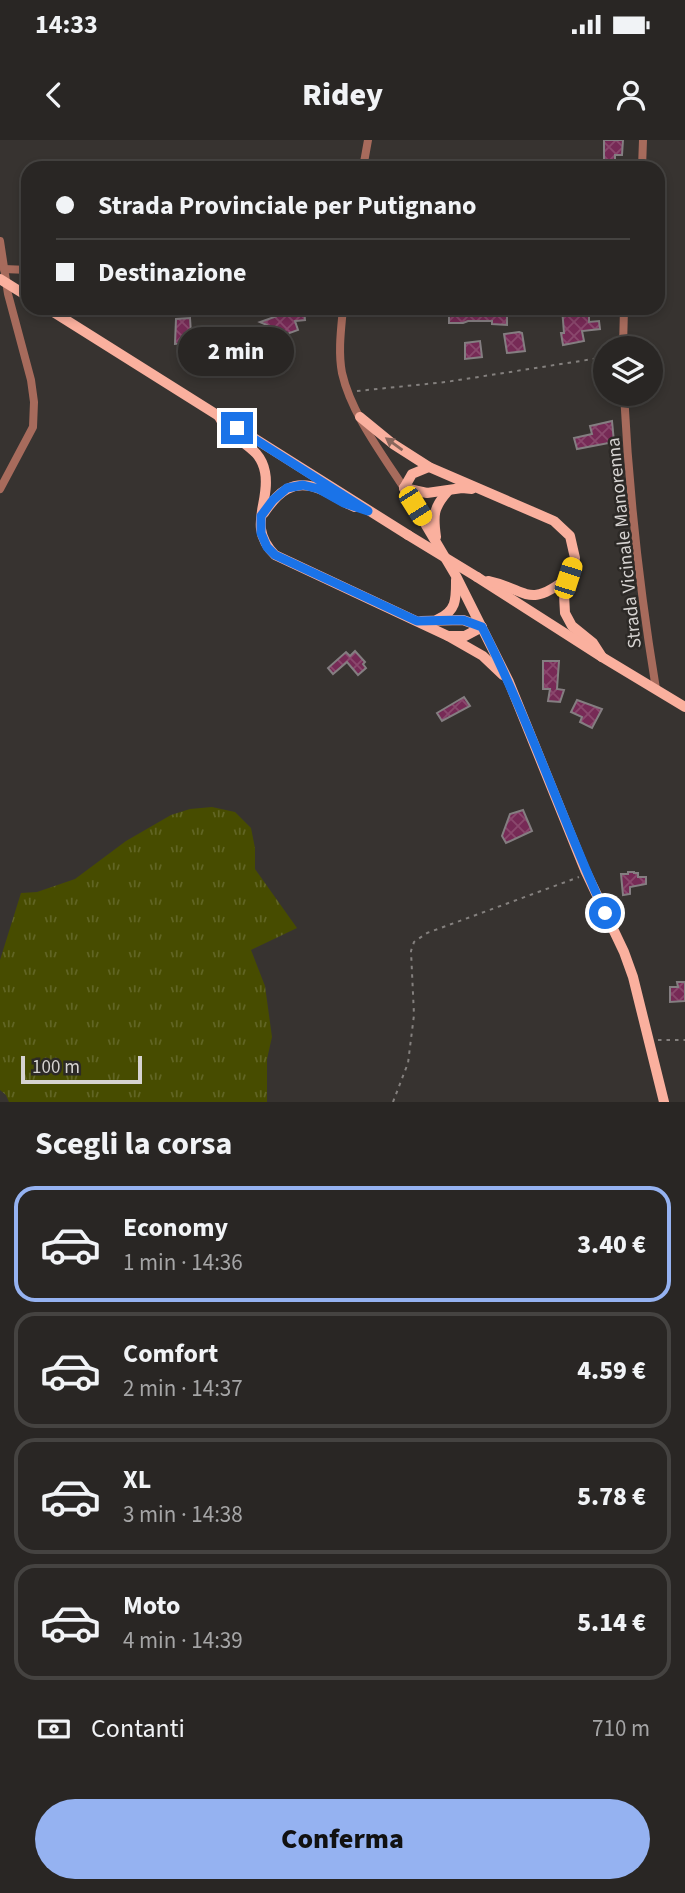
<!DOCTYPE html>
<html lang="it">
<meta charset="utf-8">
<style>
body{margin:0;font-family:"Source Sans 3",sans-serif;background:#353231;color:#f1f3f6;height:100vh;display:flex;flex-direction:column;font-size:26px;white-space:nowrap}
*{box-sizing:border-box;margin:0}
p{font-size:23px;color:#a5a5a6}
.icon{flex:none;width:38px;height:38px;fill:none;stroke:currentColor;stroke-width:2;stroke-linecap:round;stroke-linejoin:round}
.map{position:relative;height:962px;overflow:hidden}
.details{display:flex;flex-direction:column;background:#292624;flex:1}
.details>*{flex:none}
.top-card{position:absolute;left:21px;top:21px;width:644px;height:154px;border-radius:21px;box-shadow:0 4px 10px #0003,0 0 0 2px #454341;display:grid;align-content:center;height:154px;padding:0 35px;background:#292624}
.controls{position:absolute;left:593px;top:196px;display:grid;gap:14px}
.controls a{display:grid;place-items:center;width:70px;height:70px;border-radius:50%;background:#292624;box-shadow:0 4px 10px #0003,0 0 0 2px #454341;font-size:35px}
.scale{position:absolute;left:21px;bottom:18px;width:121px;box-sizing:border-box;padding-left:7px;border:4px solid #d6d3d1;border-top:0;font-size:19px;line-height:24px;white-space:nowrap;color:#d6d3d1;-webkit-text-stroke:5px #2c2926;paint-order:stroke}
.end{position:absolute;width:32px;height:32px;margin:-16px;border:9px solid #1a73e8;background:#fff;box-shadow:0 0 0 4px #fff}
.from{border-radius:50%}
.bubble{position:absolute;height:49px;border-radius:24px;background:#292624;box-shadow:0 4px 10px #0003,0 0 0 2px #454341;font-size:23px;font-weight:800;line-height:49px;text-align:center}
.car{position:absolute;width:21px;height:42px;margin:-21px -10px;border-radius:9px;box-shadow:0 0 5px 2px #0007;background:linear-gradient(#f5c518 24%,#345 0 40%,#f5c518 0 76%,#345 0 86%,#f5c518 0)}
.top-card b{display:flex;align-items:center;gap:24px;height:66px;font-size:26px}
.top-card b+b{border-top:2px solid #454341}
.top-card i{width:18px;height:18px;background:#f1f3f6}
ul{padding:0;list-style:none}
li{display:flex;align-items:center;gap:21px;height:116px;margin:0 14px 10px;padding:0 21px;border:4px solid #454341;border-radius:21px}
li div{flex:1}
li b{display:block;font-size:26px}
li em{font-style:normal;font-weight:800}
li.selected{border-color:#95b2f1}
li>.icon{width:63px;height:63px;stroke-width:1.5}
h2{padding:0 35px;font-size:32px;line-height:84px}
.pay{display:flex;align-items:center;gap:18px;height:77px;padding:0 35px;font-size:26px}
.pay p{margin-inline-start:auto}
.cta{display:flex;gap:14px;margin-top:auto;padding:14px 35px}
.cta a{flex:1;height:80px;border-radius:42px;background:#95b2f1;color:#111;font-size:28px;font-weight:800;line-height:80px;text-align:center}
.status{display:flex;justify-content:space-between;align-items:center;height:49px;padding:0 35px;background:#292624;direction:ltr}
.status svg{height:19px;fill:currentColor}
header{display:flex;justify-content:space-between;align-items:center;height:91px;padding:0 35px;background:#292624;font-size:32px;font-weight:800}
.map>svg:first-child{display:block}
.park{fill:url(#park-tufts)}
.building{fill:url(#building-cross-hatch);stroke:#847e81;stroke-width:2}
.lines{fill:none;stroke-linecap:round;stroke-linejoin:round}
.path{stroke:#84807e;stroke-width:2;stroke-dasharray:3.5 5;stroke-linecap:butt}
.minor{stroke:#a76b5c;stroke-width:8}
.major{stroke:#fab09e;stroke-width:10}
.major-bridge{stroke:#fab09e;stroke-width:10}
.oneway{fill:#89665c}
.route{stroke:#1a73e8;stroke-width:9}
.labels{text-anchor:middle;stroke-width:5;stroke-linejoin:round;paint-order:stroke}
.street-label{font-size:19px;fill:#d6d3d1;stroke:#2c2926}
</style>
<div class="status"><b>14:33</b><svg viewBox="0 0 49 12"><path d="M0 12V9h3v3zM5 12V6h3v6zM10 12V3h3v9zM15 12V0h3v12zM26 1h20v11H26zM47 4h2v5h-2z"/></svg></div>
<header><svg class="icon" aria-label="back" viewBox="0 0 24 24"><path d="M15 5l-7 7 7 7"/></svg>Ridey<svg class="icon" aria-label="person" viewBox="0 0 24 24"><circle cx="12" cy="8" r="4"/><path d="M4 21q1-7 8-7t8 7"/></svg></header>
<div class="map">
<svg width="685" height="962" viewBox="0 0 685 962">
<defs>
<pattern id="park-tufts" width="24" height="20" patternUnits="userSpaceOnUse" patternTransform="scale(1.75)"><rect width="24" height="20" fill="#474c00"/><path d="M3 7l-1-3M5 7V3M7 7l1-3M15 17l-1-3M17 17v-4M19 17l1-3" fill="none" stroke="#616524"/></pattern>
<pattern id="building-cross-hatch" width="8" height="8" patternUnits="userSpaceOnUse" patternTransform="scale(1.75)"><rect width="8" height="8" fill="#772a56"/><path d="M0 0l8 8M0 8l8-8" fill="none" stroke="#8a486d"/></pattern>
</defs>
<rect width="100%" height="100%" fill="#373330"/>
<polygon class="park" points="212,667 235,672 251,688 255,708 255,729 297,788 251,810 265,846 272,897 267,919 267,962 9,962 6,955 0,950 0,820 21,753 37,752 75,739 126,701 171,675 190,669"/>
<g class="building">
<polygon points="604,0 623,0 622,15 615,15 615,25 604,25"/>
<polygon points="280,168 304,168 305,180 295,181 298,190 276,198 275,194 271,196 267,185 260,182 280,175"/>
<polygon points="449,168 493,168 493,174 507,173 507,185 492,184 492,181 468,181 463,183 449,183"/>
<polygon points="562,168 589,168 589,182 599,181 600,189 582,191 584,201 563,205 561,193 564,193"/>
<polygon points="190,178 192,209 186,210 185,203 175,204 176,179"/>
<polygon points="519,192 522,193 525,211 507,213 504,194"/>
<polygon points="480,201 482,217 465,219 465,203"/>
<polygon points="612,281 614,302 577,309 574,298 592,294 590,286"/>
<polygon points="355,511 365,522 363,524 366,528 358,535 347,522 333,534 328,528 346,512 350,516"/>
<polygon points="543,521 559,521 557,549 564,550 560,562 548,561 550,549 543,549"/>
<polygon points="464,557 470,566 442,581 437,573"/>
<polygon points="577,560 602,569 592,588 580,582 582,577 571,572"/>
<polygon points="523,670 532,691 506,703 502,696 510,674"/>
<polygon points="628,732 634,732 634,733 638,733 638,737 646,737 646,744 630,747 630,754 623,755 621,734 628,734"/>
<polygon points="677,842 685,842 685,861 670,862 670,847 678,847"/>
</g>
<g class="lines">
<g class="path">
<polyline points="357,251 446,242 606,217"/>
<polyline points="658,900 685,900"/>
<polyline points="393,962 408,923 414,875 411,811 414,802 427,793 579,737"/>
</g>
<g class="minor">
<polyline points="363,28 368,0"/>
<polyline points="642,28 643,0"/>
<polyline points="0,101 8,154 31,240 34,262 33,287 0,349"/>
<polyline points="4,129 28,130"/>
<path d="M343,168C341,190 338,212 342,233C351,273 382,314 404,348"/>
<polyline points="623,208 624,168"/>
<path d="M624,254C629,352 640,452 656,549"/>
</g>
<g class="major">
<polyline points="47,168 408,395"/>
<path d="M218,275C222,281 225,289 231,293C246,306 261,311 265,332C271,363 246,386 275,415L448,496L483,516L503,535"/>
<polyline points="360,277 393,304 429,327 554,381 570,396 575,418 564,455 565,473 572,486 593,503 602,517"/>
<polyline points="404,348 456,436 509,542 585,730 624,812 633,837 664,962"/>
<polyline points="404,348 427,353 462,348 472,349"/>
<polyline points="404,348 412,334 429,327"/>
<path d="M264,373C278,352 293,338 320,349C332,354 342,362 355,367"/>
<path d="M436,397C433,375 433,368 448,351"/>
<polyline points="477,437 602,517 685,567"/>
<path d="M488,441C529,450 527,469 568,438"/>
<path d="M438,479C457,471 456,458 456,440"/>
<polyline points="421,481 463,480 482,487"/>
<polyline points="448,496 465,496 482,487"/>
</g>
<g class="major-bridge">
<polyline points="0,139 24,154"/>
<polyline points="408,395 477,437"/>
</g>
</g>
<defs><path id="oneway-solid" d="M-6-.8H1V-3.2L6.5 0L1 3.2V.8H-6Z" transform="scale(1.75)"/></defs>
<use class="oneway" href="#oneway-solid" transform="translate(394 304) rotate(-144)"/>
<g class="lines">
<path class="route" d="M237,288L368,371L344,363L319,349L303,345L287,348L273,360L261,376V393L267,407L275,415L417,481L463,480L482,487C529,580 562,679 605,773"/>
</g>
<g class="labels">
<g class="street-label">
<text transform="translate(623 403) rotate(-96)" y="7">Strada Vicinale Manorenna</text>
</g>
</g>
</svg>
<div class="controls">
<a><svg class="icon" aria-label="layers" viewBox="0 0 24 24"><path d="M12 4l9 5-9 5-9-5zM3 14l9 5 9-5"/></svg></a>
</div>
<div class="scale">100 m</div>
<i class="end from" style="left:605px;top:773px"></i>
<i class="end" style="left:237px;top:288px"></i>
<div class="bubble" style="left:178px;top:187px;width:116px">2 min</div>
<i class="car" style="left:415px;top:366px;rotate:148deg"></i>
<i class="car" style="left:568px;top:438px;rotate:18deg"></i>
<div class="top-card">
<b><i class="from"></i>Strada Provinciale per Putignano</b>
<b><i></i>Destinazione</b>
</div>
</div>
<section class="details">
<h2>Scegli la corsa</h2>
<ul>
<li class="selected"><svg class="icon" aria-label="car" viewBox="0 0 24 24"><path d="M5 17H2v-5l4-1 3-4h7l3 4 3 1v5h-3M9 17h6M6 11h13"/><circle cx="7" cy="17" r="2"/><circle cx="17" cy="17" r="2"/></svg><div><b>Economy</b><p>1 min · 14:36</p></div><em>3.40 €</em></li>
<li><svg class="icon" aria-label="car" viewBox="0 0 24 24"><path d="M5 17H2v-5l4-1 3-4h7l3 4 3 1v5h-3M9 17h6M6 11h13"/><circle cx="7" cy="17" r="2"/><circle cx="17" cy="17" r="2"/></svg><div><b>Comfort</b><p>2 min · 14:37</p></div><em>4.59 €</em></li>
<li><svg class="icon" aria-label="car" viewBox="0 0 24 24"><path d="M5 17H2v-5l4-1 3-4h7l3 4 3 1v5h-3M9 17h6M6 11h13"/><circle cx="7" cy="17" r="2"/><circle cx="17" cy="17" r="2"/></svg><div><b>XL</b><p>3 min · 14:38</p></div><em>5.78 €</em></li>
<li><svg class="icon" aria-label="car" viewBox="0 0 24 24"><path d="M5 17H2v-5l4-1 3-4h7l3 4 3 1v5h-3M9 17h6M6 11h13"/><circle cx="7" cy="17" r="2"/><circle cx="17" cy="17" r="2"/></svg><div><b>Moto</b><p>4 min · 14:39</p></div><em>5.14 €</em></li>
</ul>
<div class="pay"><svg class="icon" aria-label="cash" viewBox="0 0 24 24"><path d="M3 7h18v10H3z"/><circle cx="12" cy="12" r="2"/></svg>Contanti<p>710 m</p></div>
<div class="cta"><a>Conferma</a></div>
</section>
